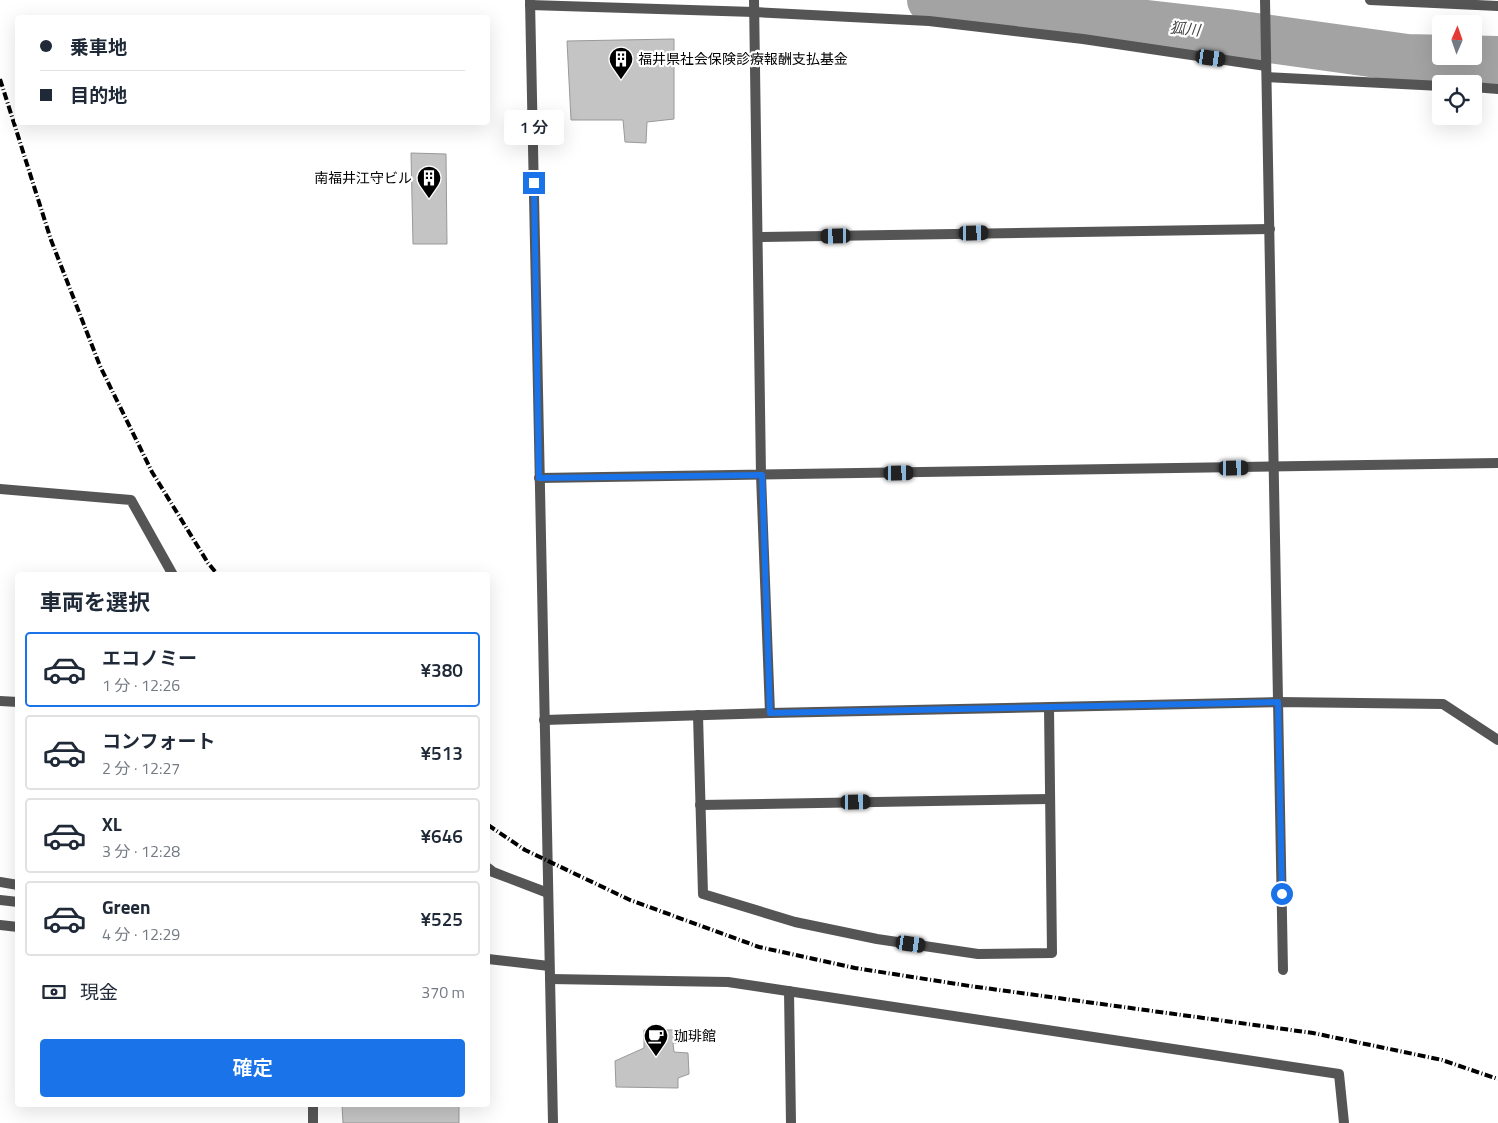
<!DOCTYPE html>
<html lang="ja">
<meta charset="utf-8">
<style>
body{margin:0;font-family:"Titillium Web","Noto Sans JP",sans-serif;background:#f2f2f3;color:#1f2937;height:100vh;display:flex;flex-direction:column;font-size:19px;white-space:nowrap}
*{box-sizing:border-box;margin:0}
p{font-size:16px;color:#747a83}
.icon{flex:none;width:28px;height:28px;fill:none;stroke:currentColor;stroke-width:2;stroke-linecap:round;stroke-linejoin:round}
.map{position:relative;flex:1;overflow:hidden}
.details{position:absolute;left:15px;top:572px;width:475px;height:535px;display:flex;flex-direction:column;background:#fff;border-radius:5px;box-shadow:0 5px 20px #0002}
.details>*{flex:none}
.hud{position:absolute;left:15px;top:15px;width:475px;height:110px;border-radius:5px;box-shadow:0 5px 20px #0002;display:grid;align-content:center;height:110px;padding:0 25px;background:#fff}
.needle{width:32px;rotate:2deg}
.controls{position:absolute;left:1432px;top:15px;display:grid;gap:10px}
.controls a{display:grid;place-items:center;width:50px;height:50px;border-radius:5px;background:#fff;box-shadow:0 5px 20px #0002;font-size:25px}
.end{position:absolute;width:22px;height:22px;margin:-11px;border:6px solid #1a73e8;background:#fff;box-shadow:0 0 0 2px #fff}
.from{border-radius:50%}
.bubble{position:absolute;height:35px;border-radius:5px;background:#fff;box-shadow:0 5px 20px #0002;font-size:16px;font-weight:600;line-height:35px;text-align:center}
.car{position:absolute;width:15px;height:30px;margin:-15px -8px;border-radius:6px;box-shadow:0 0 4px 1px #0007;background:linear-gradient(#222 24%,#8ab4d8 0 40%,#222 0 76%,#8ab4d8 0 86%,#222 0)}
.hud b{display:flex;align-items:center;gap:18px;height:48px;font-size:19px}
.hud b+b{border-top:1px solid #e0e1e3}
.hud i{width:12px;height:12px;background:#1f2937}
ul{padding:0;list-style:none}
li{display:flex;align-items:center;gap:15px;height:75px;margin:0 10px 8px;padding:0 15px;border:2px solid #e0e1e3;border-radius:5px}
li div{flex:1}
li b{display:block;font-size:19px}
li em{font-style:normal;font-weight:600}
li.current{border-color:#1a73e8}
li>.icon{width:45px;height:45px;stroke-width:1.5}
h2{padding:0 25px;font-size:22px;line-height:60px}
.pay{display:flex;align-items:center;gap:12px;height:55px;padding:0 25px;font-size:19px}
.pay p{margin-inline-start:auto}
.button{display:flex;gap:10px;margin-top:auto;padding:10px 25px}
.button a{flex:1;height:58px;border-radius:5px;background:#1a73e8;color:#fff;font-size:20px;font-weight:600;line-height:58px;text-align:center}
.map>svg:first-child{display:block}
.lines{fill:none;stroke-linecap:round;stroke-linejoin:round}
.river{stroke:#a3a3a3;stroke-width:48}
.building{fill:#c4c4c4;stroke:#999}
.minor{stroke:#555;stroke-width:10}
.tertiary{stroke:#555;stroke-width:10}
.rail{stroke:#000;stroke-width:4;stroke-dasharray:8 2.5 1 2.5;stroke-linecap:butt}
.route{stroke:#1a73e8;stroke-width:6}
.labels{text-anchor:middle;stroke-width:4.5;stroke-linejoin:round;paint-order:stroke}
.poi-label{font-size:14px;fill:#000;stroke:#fff;text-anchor:start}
.water-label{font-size:15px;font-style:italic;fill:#444;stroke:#fff}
</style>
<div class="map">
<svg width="1498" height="1123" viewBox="0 0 1498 1123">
<rect width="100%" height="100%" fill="#fff"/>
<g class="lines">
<polyline class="river" points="931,0 1227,33 1407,58 1498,60"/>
</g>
<g class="building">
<polygon points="674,39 674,119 647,122 646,143 625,142 623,120 571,120 567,41"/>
<polygon points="411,153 446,154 447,244 413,244"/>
<polygon points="644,1030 678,1030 678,1043 673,1043 674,1052 688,1053 689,1074 678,1078 678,1088 616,1087 615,1061 644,1048"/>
<polygon points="342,1105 459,1105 459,1123 343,1123"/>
</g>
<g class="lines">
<g class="minor">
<polyline points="754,0 761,475 770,713"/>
<polyline points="1370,0 1498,6"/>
<polyline points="530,5 754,12 929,21 1083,39 1266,66"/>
<polyline points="1267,77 1441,86"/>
<polyline points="1474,87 1498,89"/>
<polyline points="758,237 1270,229"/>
<polyline points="539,478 1498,463"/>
<polyline points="0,489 131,500 173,575"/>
<polyline points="0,701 18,702"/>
<polyline points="698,715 703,894 795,922 877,939 978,954 1052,953 1049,707"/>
<polyline points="544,720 770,713 1278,702 1443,704 1498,740"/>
<polyline points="700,805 1050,799"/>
<polyline points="488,868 493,872 548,893"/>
<polyline points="0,882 18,885"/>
<polyline points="0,900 18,902"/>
<polyline points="0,925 18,927"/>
<polyline points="488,959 549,966"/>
<polyline points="550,979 728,982 1339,1074 1344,1123"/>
<polyline points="789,991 791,1123"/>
<polyline points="313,1105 313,1123"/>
</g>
<g class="tertiary">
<polyline points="530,0 553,1123"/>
<polyline points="1265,0 1283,970"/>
</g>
<g class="rail">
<polyline points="0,79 51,240 100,366 152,472 208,563 218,575"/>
<polyline points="488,825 525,850 630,900 759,947 855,968 970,986 1313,1033 1442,1060 1498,1079"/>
</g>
</g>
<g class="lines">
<polyline class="route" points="534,183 539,478 762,475 770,713 1278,702 1282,894"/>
</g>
<defs>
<symbol id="building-pin" viewBox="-11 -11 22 30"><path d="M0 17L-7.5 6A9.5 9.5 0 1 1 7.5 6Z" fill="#000" stroke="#fff"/><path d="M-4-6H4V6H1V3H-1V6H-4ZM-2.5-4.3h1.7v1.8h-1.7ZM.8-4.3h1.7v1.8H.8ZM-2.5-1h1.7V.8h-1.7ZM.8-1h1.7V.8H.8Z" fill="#fff"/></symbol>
<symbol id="cafe-pin" viewBox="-11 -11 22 30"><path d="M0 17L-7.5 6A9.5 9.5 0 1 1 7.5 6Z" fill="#000" stroke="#fff"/><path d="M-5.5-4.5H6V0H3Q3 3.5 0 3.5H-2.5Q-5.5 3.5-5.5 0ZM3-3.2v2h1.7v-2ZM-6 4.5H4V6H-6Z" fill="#fff"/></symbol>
</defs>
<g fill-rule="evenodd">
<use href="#building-pin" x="607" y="45" width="28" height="38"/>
<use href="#building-pin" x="415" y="164" width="28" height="38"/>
<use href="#cafe-pin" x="642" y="1022" width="28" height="38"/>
</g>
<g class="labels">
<g class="poi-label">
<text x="638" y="64">福井県社会保険診療報酬支払基金</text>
<text x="412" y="183" text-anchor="end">南福井江守ビル</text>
<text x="674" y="1041">珈琲館</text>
</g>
<g class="water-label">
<text transform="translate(1185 29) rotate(6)" y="5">狐川</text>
</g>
</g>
</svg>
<div class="controls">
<a><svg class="needle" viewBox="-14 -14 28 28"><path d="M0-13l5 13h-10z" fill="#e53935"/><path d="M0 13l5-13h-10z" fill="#747a83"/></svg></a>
<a><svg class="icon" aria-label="locate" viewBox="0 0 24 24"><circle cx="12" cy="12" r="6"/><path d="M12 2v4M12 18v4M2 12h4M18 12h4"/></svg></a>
</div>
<i class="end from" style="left:1282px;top:894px"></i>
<i class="end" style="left:534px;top:183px"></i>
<div class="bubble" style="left:504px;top:110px;width:60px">1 分</div>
<i class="car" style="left:1211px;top:58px;rotate:98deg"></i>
<i class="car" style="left:974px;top:233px;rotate:89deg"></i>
<i class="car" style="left:836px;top:236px;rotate:269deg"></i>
<i class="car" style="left:1234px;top:468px;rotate:89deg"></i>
<i class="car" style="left:899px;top:473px;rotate:89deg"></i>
<i class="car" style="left:856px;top:802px;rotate:89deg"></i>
<i class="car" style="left:911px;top:944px;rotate:98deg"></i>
<div class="hud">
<b><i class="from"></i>乗車地</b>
<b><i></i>目的地</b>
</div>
<section class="details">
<h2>車両を選択</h2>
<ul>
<li class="current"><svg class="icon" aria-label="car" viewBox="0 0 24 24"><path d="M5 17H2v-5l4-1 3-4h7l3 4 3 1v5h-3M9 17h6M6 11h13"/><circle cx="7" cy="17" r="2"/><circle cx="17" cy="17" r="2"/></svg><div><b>エコノミー</b><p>1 分 · 12:26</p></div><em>¥380</em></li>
<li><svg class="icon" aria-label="car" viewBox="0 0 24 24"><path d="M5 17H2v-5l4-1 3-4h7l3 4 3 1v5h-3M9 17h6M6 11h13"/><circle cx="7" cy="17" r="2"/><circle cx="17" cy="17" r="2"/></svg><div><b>コンフォート</b><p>2 分 · 12:27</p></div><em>¥513</em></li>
<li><svg class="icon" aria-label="car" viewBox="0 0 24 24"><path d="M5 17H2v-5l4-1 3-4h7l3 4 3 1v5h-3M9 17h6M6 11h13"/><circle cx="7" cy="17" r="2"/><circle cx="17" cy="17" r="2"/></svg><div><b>XL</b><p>3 分 · 12:28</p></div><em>¥646</em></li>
<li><svg class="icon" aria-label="car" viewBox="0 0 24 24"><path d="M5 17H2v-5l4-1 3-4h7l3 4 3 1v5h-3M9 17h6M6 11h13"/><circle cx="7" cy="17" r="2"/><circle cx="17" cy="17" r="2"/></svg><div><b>Green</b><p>4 分 · 12:29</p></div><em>¥525</em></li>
</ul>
<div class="pay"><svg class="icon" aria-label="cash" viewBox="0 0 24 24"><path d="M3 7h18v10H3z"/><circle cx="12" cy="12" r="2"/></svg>現金<p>370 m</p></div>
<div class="button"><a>確定</a></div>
</section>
</div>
